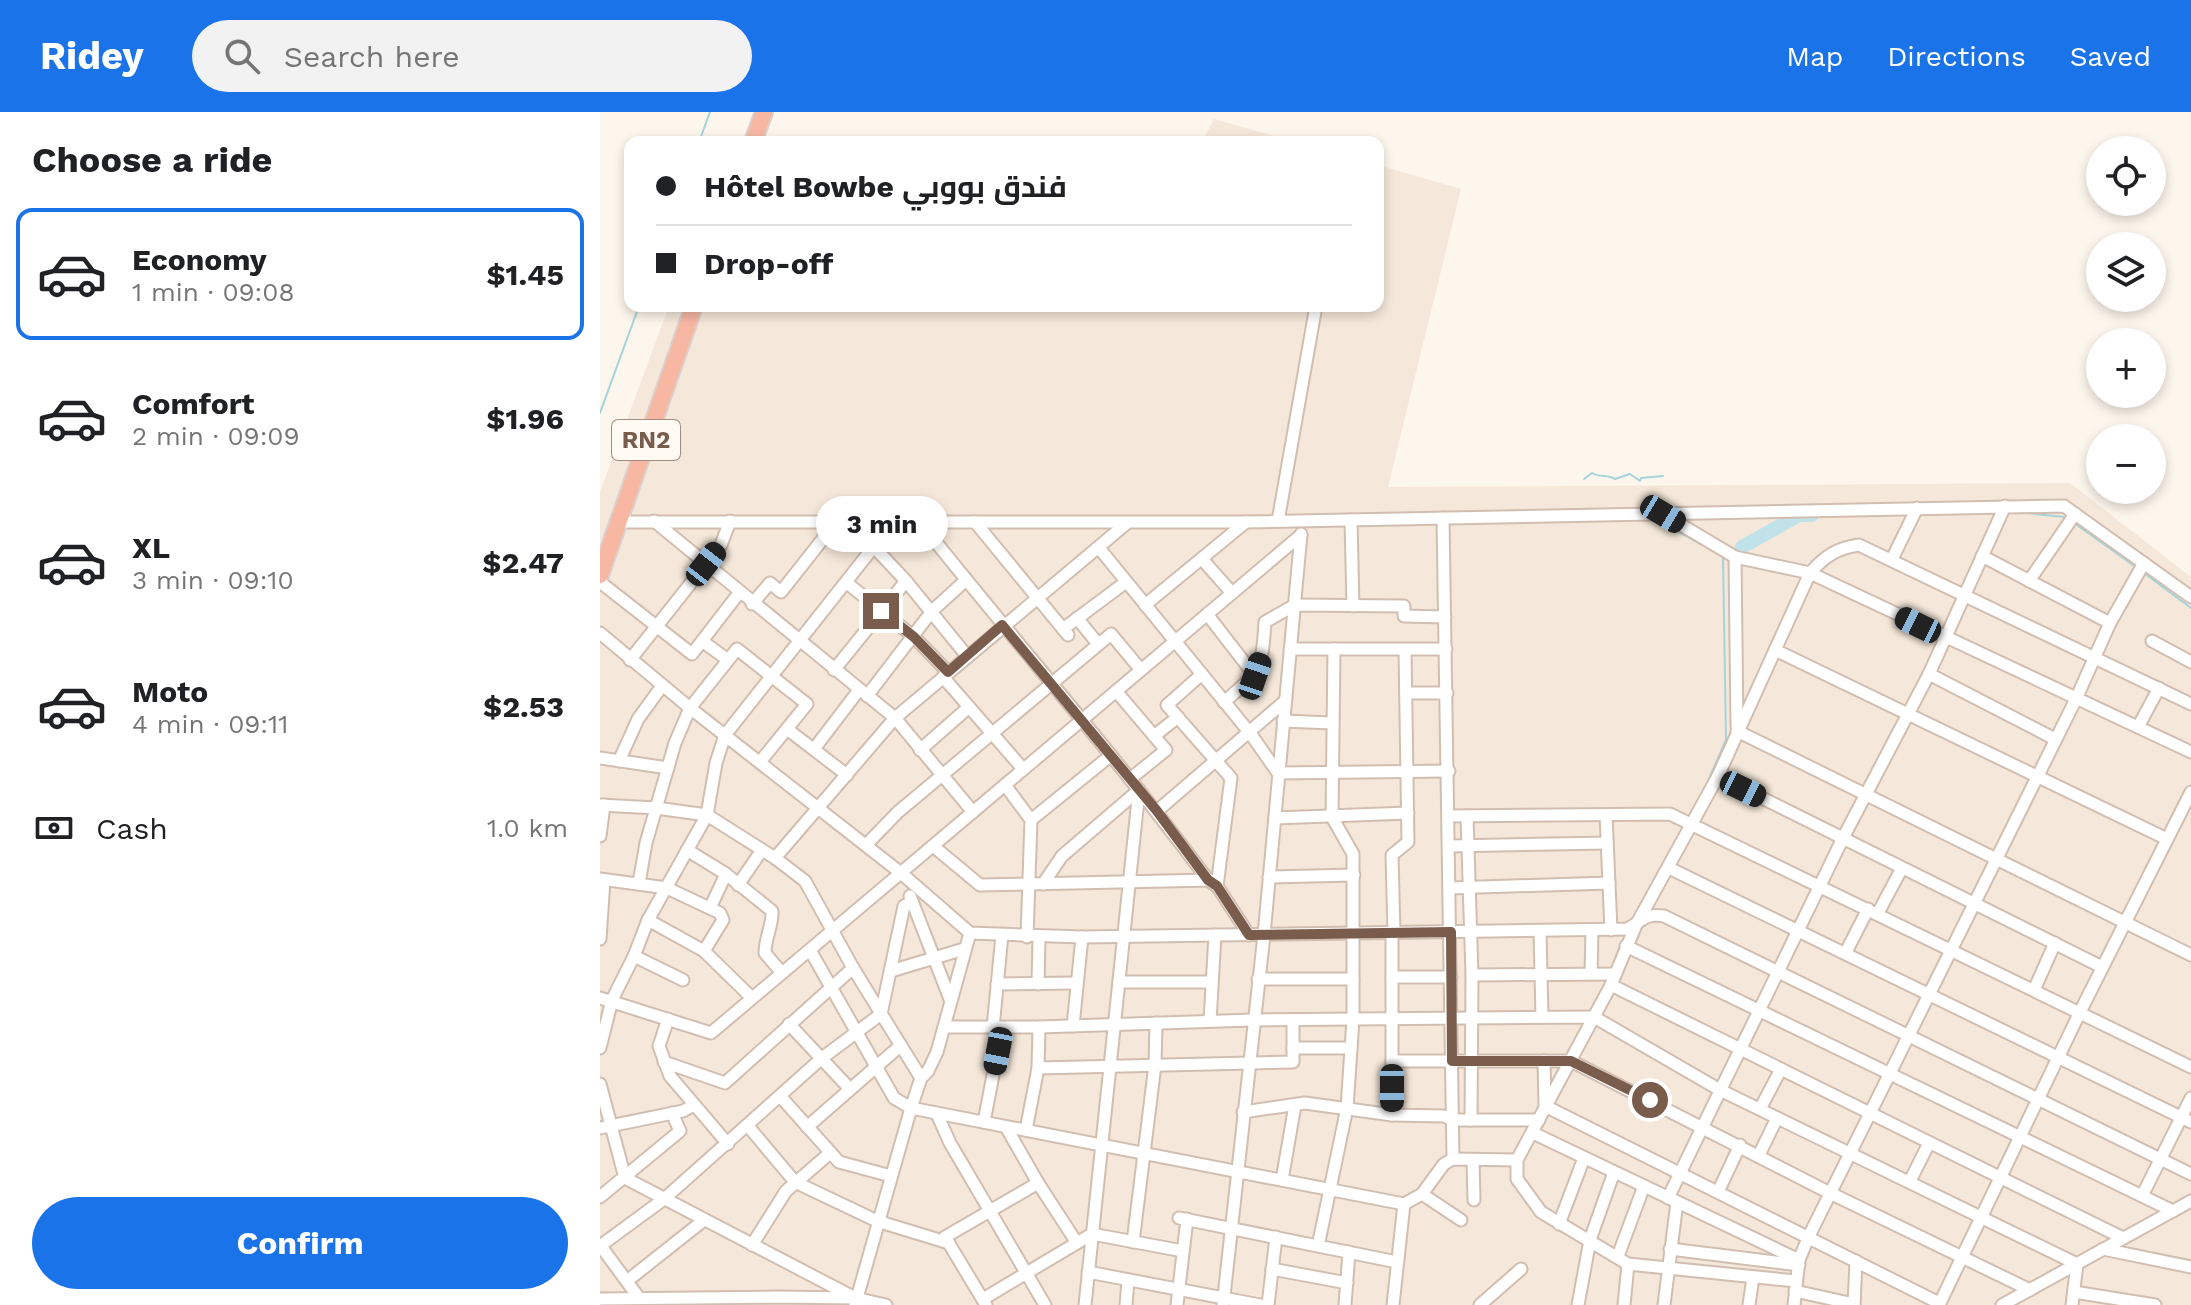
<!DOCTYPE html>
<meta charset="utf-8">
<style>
body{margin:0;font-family:"Work Sans",Cairo,sans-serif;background:#f2f2f2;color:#202124;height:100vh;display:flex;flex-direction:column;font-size:30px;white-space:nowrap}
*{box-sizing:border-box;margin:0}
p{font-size:26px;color:#757577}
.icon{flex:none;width:44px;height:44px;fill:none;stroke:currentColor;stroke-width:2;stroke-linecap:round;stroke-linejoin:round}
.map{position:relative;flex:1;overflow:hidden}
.side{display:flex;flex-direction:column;background:#fff;width:600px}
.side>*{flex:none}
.hud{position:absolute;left:24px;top:24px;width:760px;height:176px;border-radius:16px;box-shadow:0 4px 12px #0003;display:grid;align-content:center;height:176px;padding:0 32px;background:#fff}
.buttons{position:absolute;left:1486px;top:24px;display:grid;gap:16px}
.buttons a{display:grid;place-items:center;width:80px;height:80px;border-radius:50%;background:#fff;box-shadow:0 4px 12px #0003;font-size:40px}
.end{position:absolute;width:36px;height:36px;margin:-18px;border:10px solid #7a5c4d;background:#fff;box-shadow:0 0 0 4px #fff}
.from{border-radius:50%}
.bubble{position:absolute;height:56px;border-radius:28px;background:#fff;box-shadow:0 4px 12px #0003;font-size:26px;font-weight:700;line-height:56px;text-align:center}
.car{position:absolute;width:24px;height:48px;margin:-24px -12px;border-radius:10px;box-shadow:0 0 6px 2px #0007;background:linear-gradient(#222 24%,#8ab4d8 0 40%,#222 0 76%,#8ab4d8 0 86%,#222 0)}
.hud b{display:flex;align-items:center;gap:28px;height:76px;font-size:30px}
.hud b+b{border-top:2px solid #e0e0e0}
.hud i{width:20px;height:20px;background:#202124}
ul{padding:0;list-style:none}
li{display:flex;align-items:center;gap:24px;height:132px;margin:0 16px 12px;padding:0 16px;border:4px solid transparent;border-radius:16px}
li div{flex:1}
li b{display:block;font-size:30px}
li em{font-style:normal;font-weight:700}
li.active{border-color:#1a73e8}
li>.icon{width:72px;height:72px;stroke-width:1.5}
h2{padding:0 32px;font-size:36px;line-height:96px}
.pay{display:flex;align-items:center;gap:20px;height:88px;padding:0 32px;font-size:30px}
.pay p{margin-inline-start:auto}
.action{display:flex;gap:16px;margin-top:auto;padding:16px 32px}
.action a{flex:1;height:92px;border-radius:48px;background:#1a73e8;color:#fff;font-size:32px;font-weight:700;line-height:92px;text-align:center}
header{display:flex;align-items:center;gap:48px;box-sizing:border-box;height:112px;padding:0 40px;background:#1a73e8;color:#fff}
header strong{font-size:38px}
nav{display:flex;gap:44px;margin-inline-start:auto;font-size:28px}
.search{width:560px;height:72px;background:#f2f2f2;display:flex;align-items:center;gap:20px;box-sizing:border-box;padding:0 28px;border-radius:44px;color:#757577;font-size:30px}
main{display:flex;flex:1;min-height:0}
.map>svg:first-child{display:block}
.residential{fill:#f5e8da}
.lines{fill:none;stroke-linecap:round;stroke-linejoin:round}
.stream{stroke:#a5d3da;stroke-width:2}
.river{stroke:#bfe3e8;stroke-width:14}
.minor-casing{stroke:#d1beb0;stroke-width:15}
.highway-casing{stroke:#dad1cd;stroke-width:20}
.minor{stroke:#fff;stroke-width:11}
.highway{stroke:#f7b7a3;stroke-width:16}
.route{stroke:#7a5c4d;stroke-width:10}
.labels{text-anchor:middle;stroke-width:8;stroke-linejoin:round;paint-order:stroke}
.shield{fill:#fffaf3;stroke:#a28b7f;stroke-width:2}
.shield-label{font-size:24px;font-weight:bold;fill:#7a5c4d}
</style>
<header>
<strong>Ridey</strong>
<div class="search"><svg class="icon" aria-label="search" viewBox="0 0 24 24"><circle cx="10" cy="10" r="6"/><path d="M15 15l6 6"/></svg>Search here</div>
<nav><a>Map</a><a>Directions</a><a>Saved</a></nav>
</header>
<main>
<section class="side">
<h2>Choose a ride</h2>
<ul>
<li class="active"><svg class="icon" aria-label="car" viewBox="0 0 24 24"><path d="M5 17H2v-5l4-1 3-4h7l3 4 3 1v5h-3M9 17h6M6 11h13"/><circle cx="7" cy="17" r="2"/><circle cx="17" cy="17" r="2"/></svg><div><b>Economy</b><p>1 min · 09:08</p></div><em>$1.45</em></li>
<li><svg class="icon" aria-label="car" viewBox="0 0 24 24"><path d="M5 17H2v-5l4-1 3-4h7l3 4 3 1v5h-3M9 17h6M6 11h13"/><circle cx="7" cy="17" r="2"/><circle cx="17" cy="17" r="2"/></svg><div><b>Comfort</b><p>2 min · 09:09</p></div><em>$1.96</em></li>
<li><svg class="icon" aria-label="car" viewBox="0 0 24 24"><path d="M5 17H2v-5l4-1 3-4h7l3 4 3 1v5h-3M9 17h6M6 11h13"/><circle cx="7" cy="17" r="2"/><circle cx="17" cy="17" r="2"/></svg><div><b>XL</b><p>3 min · 09:10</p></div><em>$2.47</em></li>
<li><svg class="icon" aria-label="car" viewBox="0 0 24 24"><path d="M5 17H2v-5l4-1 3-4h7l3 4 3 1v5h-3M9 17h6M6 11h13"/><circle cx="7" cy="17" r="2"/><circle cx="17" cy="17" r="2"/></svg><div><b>Moto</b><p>4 min · 09:11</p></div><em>$2.53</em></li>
</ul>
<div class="pay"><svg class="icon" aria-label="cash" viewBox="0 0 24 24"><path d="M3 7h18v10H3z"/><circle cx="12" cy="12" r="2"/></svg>Cash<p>1.0 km</p></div>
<div class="action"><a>Confirm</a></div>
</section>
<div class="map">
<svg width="1591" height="1193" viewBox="0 0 1591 1193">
<rect width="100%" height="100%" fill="#fdf6ec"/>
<g class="residential">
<polygon points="614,7 696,30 602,30"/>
<polygon points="778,53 861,77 788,375 1470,371 1591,465 1591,1193 0,1193 0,380 69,194 778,194"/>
</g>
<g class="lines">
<g class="stream">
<polyline points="99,30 110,0"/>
<polyline points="0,301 39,194"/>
<path d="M984,367L992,361C1000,366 1008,362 1015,367L1030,362L1040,369L1041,366L1063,364"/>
<polyline points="1416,400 1465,405"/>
<polyline points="1054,407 1105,434"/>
<polyline points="1474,411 1537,456"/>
<polyline points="1544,461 1591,496"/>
<polyline points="1104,678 1126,628 1123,445"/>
</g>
<polyline class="river" points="1142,435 1199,403 1212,403"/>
<defs>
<g id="minor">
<polyline points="1063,402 1135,445 1210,461 1591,640"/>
<polyline points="843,406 853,1047"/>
<polyline points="751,408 753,494"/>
<polyline points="54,409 295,606 373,700"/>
<path d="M319,409C415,530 517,645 608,768L617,774L649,823"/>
<polyline points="678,409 716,194"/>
<polyline points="17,410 646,410 1464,394 1591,485"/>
<polyline points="375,410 468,523"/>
<polyline points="275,436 306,469 367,544"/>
<polyline points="499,436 650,621 678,661 849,659"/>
<polyline points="1382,444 1510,511"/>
<polyline points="1135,445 1137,614"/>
<polyline points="602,447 632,481"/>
<polyline points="1292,447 1317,396"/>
<polyline points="1429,469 1475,402"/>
<polyline points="0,470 92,542 139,481"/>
<polyline points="247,471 314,525 348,560"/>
<polyline points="152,492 170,471 181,480 237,409"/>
<polyline points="545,493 646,410"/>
<polyline points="607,502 655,564"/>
<polyline points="477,506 498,532"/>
<polyline points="463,517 526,470"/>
<path d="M0,521L90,596L301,761L370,821L482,825L1027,817C1043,809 1044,801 1064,804L1591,1062"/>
<polyline points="102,529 128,548"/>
<polyline points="1552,529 1591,550"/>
<polyline points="690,537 846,537"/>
<polyline points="1175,538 1567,727"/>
<polyline points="30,548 121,433 130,409"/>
<polyline points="234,558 306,469"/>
<polyline points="602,562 567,593 631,666 617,774"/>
<polyline points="1329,562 1455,627"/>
<polyline points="343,565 423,657"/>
<polyline points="516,579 566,638 530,667"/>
<polyline points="806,581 847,581"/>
<polyline points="267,584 332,499 366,468"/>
<path d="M624,590C660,559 662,558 665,510L695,493L804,494V504L845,505"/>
<polyline points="683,609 732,611"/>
<polyline points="1538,615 1559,576"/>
<polyline points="187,617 247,663"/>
<polyline points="1137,619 1591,843"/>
<polyline points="554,624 578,605"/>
<polyline points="214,637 259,578"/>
<polyline points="320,638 369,595"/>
<polyline points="0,646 68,656"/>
<polyline points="19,649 38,607 62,574"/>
<polyline points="1118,664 1502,855"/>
<polyline points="405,673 431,708 427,825"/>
<polyline points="0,693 56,696 107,703 175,746 205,769 253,856 321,966"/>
<polyline points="557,699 685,589"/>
<polyline points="1006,703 1011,818"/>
<polyline points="850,704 1070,702 1591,955"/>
<polyline points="867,704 872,863 871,1008"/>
<polyline points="675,706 808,701"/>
<polyline points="431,708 510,644"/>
<polyline points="0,724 4,693"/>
<polyline points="266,733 298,700 511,522 541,558"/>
<polyline points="333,734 380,773 611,768"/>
<polyline points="850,734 1007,731"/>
<path d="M87,738L126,762L172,799C173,813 165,825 165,841L182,861"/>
<polyline points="175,746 295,606 527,411"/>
<polyline points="1069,756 1591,1010"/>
<polyline points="669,765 754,763"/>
<polyline points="0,767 67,776 120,801 123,808 104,839"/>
<polyline points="39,771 46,731 75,631 90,596 137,537 207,592 160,650"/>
<polyline points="443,772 462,744 539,678"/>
<polyline points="138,773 162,738"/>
<polyline points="850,776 1009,771"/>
<polyline points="310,784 350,887"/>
<polyline points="110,796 126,762"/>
<polyline points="1278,801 1302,756"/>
<polyline points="48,808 104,839 152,886"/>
<polyline points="940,819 942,905"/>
<polyline points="792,821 792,1003"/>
<polyline points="794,821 792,743 808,730 805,538"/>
<polyline points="0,827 4,768"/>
<polyline points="1026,834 1573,1099"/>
<polyline points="210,838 294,986 311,996 804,1092 822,1082 844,1052 853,1047 917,1048"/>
<polyline points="1246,840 1268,797"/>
<polyline points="34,844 83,868"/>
<polyline points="291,859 364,837"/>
<polyline points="991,862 992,818"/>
<polyline points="872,863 1015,862"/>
<polyline points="792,865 851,865"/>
<polyline points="658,867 753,867"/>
<polyline points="519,870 612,870"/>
<polyline points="397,872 477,871"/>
<polyline points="438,872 439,825"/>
<polyline points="1011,873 1523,1126"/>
<polyline points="1434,878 1455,831"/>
<polyline points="0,886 111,921 701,423"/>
<polyline points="68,907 59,934 70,964 128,1032"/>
<polyline points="610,909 615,823"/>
<polyline points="189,912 250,977"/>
<polyline points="473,914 482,825"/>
<polyline points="344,915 439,915 653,908 994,905 1120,978 1477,1152 1472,1193"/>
<polyline points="393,916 402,823"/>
<polyline points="0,936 12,888 34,844 48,808 107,703 116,651 125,623 294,409"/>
<polyline points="693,936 751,936"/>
<polyline points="792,949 971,949 1230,1081 1430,1178"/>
<polyline points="944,949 945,994 1339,1191"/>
<polyline points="64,950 125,971 253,856"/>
<polyline points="438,956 693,950 693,908"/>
<polyline points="0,972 25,1066 255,1186"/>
<polyline points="180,984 239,1050 291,1064"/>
<polyline points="1160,997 1181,957"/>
<polyline points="643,1000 705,991 792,1003 844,1004 853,1008 939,1008"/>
<polyline points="337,1002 350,1031 445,1193"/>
<polyline points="384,1010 402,916"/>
<polyline points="148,1014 195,1070 277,1109 349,1131"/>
<polyline points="207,1015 300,934"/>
<polyline points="406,1015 438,1071 477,1131"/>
<polyline points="0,1016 83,999 94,993"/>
<polyline points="426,1018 438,956 439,915"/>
<polyline points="933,1021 1199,1148"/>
<polyline points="1159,1043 1177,1006"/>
<polyline points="873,1048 874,1088"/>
<polyline points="682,1068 695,993"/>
<polyline points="1310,1069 1329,1031"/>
<polyline points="1118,1080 1140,1033"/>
<polyline points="822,1082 861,1108"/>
<polyline points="1542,1084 1591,986"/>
<polyline points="0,1085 80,1019 72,1001"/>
<polyline points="1068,1086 1243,726 1329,562 1405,394"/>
<polyline points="579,1106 797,1150"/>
<polyline points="959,1112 984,1046"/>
<polyline points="533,1130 555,953 556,911"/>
<polyline points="0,1133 39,1186"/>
<polyline points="152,1133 186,1079 230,1041"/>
<polyline points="0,1134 64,1087 222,946 281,902 304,794 312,790"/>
<polyline points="718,1134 747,996 753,907 753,742 732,705 734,537"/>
<polyline points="1070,1137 1199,1153"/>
<polyline points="1503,1137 1591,1155"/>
<polyline points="1018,1144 1044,1074"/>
<polyline points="672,1157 747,1171"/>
<polyline points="488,1160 660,1193"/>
<polyline points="27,1169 104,1108"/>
<path d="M1196,1169L1028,1152L941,1100L917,1067V1048L1011,873L1036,813L1118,664L1210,461C1225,444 1237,436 1259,433L1591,592"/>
<polyline points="1195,1179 1254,1192"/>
<polyline points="1474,1180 1555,1193"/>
<polyline points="0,1187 177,1185 255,1186 286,1193"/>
<polyline points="383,1187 492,1122 583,1139"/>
<polyline points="255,1193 311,996 321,966 328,959 337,940 370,821"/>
<polyline points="386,1193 345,1125 438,1071"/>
<polyline points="485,1193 539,678"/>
<polyline points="526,1193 528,1168"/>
<polyline points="577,1193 587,1107"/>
<polyline points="623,1193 664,823 701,422"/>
<polyline points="668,1193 676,1125"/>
<polyline points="745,1193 749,1140"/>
<polyline points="793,1193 804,1092"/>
<polyline points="880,1193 921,1157"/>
<polyline points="978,1193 990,1128 1014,1060"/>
<polyline points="1024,1193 1028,1152"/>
<polyline points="1064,1193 1077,1090"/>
<polyline points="1149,1193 1153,1165"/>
<polyline points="1194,1193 1199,1148 1208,1126 1476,587 1510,511 1544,451"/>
<polyline points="1254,1193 1256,1149"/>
<polyline points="1339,1193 1480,900 1591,680"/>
<polyline points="1402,1193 1591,1089"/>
</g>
<g id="highway">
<polyline points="153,30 164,0"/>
<polyline points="0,463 94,194"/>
</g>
</defs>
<use href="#minor" class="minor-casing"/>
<use href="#highway" class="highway-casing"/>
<use href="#minor" class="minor"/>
<use href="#highway" class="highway"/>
</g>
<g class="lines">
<polyline class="route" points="281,499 314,525 348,560 402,513 557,699 608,768 617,774 649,823 851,820 852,949 971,949 1050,988"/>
</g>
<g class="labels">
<rect class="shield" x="12" y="308" width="68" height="40" rx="6"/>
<g class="shield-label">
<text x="46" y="336">RN2</text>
</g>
</g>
</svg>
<div class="buttons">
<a><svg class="icon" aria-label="locate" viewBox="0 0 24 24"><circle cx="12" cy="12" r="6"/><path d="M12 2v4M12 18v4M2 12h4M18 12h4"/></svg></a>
<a><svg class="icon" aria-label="layers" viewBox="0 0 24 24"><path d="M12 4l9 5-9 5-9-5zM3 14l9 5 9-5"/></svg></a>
<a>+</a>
<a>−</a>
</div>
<i class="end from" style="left:1050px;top:988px"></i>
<i class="end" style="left:281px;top:499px"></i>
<div class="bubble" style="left:216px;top:384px;width:132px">3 min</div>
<i class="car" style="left:1063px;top:402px;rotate:121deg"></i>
<i class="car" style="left:106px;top:452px;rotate:38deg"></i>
<i class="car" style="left:1318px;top:513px;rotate:296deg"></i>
<i class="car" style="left:655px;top:564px;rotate:19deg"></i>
<i class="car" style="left:1143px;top:677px;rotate:116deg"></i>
<i class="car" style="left:398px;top:939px;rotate:191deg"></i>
<i class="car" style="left:792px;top:976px;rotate:180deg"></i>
<div class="hud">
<b><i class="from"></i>Hôtel Bowbe فندق بووبي</b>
<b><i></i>Drop-off</b>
</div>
</div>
</main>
